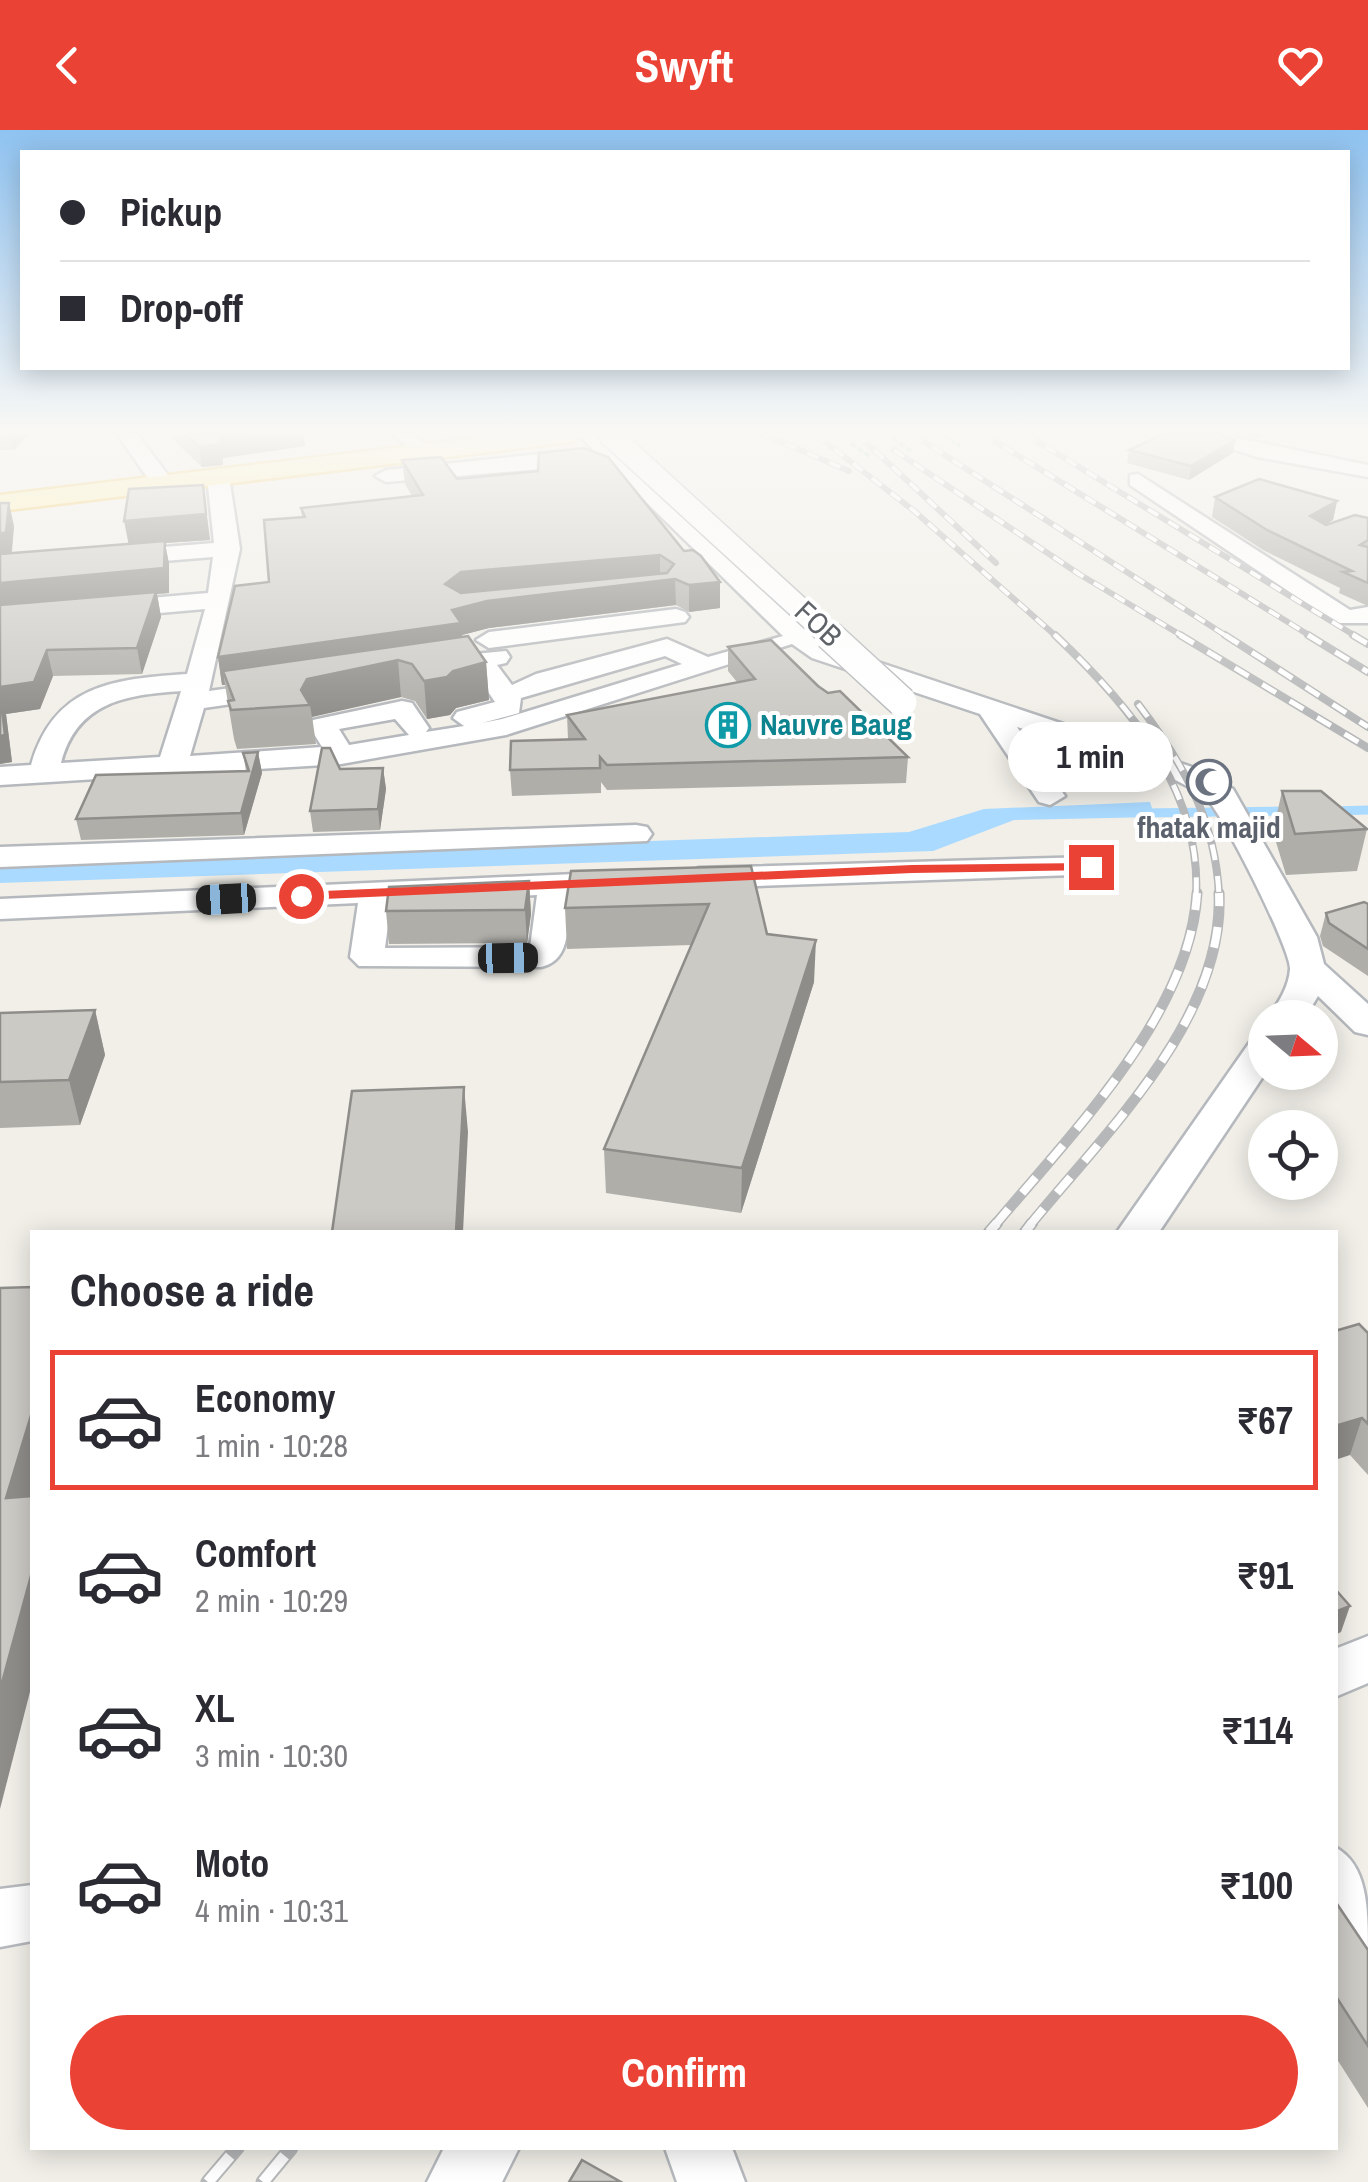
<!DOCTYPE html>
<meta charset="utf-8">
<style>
body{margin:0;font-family:"Archivo Narrow",sans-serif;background:#f2f2f3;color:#2b2b33;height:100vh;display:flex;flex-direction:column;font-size:38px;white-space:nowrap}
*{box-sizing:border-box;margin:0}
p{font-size:32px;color:#7c7c81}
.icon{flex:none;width:55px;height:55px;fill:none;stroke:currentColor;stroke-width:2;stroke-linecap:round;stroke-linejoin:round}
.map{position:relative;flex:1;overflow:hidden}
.sheet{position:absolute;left:30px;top:1100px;width:1308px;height:920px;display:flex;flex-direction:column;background:#fff;border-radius:0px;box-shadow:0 5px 25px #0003}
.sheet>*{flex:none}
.banner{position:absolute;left:20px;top:20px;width:1330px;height:220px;border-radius:0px;box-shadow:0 5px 25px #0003;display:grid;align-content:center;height:220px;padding:0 40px;background:#fff}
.needle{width:65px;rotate:109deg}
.tools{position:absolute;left:1248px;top:870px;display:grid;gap:20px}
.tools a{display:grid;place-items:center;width:90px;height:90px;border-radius:50%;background:#fff;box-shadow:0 5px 25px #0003;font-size:50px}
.end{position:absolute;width:45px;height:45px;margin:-22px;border:12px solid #ea4335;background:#fff;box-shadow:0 0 0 5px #fff}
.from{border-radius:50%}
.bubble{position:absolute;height:70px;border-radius:35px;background:#fff;box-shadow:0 5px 25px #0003;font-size:32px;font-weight:700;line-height:70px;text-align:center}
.car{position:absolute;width:30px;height:60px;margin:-30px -15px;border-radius:12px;box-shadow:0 0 8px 2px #0007;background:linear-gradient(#222 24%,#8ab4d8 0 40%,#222 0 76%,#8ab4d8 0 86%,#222 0)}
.banner b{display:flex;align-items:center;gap:35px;height:95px;font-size:38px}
.banner b+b{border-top:2px solid #e1e1e2}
.banner i{width:25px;height:25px;background:#2b2b33}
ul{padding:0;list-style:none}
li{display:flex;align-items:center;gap:30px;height:140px;margin:0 20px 15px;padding:0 20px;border:5px solid transparent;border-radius:0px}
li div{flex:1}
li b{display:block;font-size:38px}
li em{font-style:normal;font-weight:700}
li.selected{border-color:#ea4335}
li>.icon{width:90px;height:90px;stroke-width:1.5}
h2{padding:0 40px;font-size:45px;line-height:120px}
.button{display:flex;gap:20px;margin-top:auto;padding:20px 40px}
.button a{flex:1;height:115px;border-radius:60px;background:#ea4335;color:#fff;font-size:40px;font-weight:700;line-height:115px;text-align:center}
header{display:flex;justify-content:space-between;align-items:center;height:130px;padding:0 40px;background:#ea4335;color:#fff;font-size:45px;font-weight:700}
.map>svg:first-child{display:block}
.water{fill:#aadaff}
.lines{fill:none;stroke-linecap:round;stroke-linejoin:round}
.stream{stroke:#aadaff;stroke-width:9}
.minor-casing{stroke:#b5b8bc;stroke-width:5}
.major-casing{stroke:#f2c960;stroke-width:5}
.path{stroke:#9cc7a9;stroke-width:4;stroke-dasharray:6 2.5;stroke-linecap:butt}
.minor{fill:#fff;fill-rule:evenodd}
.major{fill:#fff2af;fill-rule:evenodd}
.rail-far4-casing{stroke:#b6b7b8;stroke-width:6}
.rail-far3-casing{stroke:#b6b7b8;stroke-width:8}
.rail-far2-casing{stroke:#b6b7b8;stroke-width:11}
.rail-far1-casing{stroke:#b6b7b8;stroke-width:12}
.rail-casing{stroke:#b6b7b8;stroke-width:15}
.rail-far4{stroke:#fff;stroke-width:4;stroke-dasharray:12;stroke-linecap:butt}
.rail-far3{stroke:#fff;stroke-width:5;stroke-dasharray:16;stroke-linecap:butt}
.rail-far2{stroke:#fff;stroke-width:8;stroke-dasharray:21;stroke-linecap:butt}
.rail-far1{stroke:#fff;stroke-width:9;stroke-dasharray:26;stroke-linecap:butt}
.rail{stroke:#fff;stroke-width:11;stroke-dasharray:34;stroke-linecap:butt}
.minor-bridge-far1-casing{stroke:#b5b8bc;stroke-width:25;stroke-linecap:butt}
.minor-bridge-casing{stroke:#b5b8bc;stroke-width:32;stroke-linecap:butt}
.path-bridge{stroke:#9cc7a9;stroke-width:5;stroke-dasharray:8 4;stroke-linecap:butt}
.minor-bridge-far1{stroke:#fff;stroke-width:22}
.minor-bridge{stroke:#fff;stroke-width:29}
.wall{fill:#afaea9}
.shaded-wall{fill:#8f8d8a}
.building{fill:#cccac5;stroke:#8f8d8a;stroke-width:2.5;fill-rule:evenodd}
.route{fill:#ea4335}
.labels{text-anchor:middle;stroke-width:8;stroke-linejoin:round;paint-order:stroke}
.far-street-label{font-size:30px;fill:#5f6368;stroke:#fff}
.far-culture-label{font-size:30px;font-weight:bold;fill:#0d838f;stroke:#fff;text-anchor:start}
.far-worship-label{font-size:30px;font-weight:bold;fill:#5b616d;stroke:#fff}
</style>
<header><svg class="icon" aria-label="back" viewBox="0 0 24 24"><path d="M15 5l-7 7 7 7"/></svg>Swyft<svg class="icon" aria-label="heart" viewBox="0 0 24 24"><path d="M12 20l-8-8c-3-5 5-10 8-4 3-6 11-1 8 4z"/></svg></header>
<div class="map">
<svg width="1368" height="2052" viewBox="0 0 1368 2052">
<rect width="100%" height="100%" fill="#f1efe8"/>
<polygon class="water" points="1150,672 1155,687 1014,690 933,721 0,753 0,734 909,702 984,679"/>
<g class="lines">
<g class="stream">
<polyline points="1332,681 1368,680"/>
<polyline points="1142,683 1289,681"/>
</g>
<defs>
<g id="minor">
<polygon points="117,304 137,304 173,352 170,357 154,357"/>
<polygon points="392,304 414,304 432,322 422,328"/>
<path d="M578,304H599L808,502L830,516L1201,640L1233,659L1317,807L1324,834L1368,874V905L1355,902L1318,866L1305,888H1268C1278,873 1289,857 1290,839C1291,819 1220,678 1205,667C1156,633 1074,616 1017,597L1065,666L1050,675L1039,672L980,584L812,528L792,514L506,605L341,634L0,655V637L31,635C54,555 113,549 187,544L205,479L0,497V481L208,463L213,427L114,435L102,428L114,421L214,413L207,347L218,341L229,347L240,419L209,561L280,551L294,559L280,567L204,578L190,626L322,617L309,596L313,590L402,571L412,573L429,598L426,602L464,596L453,588L457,582L495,572L472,538L422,542L418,536L422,530L431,528L506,521L510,527L506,533L497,535L512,555L536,544L667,509L708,527L783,506L601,328L599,334L386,352L375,346L386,340L550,323L598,325ZM665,526L682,534L502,589L482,593L519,583L521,568ZM181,561L160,627L61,633C77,572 125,565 181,561ZM395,589L409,605L349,615L339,599Z"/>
<polygon points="1187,304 1218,304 1368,335 1368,347 1257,327"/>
<polygon points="1138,344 1350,480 1368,477 1368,493 1336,493 1130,355 1130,345"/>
<polygon points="676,479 685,482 689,487 685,492 489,518 476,510 489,502"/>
<polygon points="636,695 647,697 652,704 647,711 0,737 0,717"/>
<polygon points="1091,727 1107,737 1102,744 698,758 682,748 698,738"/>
<path d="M620,742L636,752L631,759L570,764C567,791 573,830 541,837L359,836L350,827L358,773L0,789V769ZM537,765L530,817L385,818L391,772Z"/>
<polygon points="1265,906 1266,942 1159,1102 1117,1102 1252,909"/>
<polygon points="1368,1506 1368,1553 1335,1567 1335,1519"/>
<path d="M1335,1717C1368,1735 1368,1778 1368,1822C1320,1803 1335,1761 1335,1717Z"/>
<polygon points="32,1755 32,1811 0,1817 0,1759"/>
<polygon points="444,2018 519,2018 502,2052 427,2052"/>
<polygon points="665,2018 732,2018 745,2052 677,2052"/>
</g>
<polygon id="major" points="511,304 585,304 572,312 0,381 0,365"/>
</defs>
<use href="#minor" class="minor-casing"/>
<use href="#major" class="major-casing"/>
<g class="path">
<polyline points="943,304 960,316"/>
<polyline points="893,308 911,321"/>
<polyline points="851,313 869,326"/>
</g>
<use href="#minor" class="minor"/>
<use href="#major" class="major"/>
<defs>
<g id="rail-far4">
<polyline points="763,304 849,341"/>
<polyline points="815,304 913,380 1057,507"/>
<polyline points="857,304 996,433"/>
<polyline points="912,304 1228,507"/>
<polyline points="983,304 1312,507"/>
<polyline points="1025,304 1357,507"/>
<polyline points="894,320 1079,444 1184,507"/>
</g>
<g id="rail-far3">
<path d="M1055,505C1127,573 1202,659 1196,766"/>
<polyline points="1180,505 1368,618"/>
<polyline points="1225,505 1368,597"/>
<polyline points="1308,505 1368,542"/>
<polyline points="1353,505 1368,514"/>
<path d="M1138,574C1183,633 1216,690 1219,766"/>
</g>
<g id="rail-far2">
<path d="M995,1095C1069,1006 1190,885 1197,763"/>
<path d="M1030,1095C1104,1004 1225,889 1219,763"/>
</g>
<g id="rail-far1">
<polyline points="989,1102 997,1093"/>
<polyline points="1025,1102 1032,1093"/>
</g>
<g id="rail">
<polyline points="208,2052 237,2018"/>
<polyline points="263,2052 291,2018"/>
</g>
</defs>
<use href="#rail-far4" class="rail-far4-casing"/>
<use href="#rail-far3" class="rail-far3-casing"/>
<use href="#rail-far2" class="rail-far2-casing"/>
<use href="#rail-far1" class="rail-far1-casing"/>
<use href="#rail" class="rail-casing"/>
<use href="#rail-far4" class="rail-far4"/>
<use href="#rail-far3" class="rail-far3"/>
<use href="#rail-far2" class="rail-far2"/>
<use href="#rail-far1" class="rail-far1"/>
<use href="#rail" class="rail"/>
<defs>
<polyline id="minor-bridge-far1" points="625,304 610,305 831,507"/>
<polyline id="minor-bridge" points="829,505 902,572"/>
</defs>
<use href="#minor-bridge-far1" class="minor-bridge-far1-casing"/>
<use href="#minor-bridge" class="minor-bridge-casing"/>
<polyline class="path-bridge" points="1240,699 1279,698"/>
<use href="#minor-bridge-far1" class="minor-bridge-far1"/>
<use href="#minor-bridge" class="minor-bridge"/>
</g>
<g class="wall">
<polygon points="0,304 29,304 14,320 0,320"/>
<polygon points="167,304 303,304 305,316 223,328 223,335 202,337"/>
<polygon points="1223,304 1265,304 1257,308"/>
<polygon points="1235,310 1233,323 1189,350 1127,333 1129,320"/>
<polygon points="584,318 720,478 689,482 676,475 489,498 462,505 462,507 486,532 489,570 456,578 450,585 427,589 415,571 401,567 312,586 316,614 237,619 234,609 225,555 222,555 218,527 269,452 302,388 301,378 412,366 405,354 402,330 457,349 538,341"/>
<polygon points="203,355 210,410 165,413 169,434 169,463 157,464 161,487 142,544 53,546 40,579 6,584 12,632 0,634 0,373 14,396 12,423 128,414"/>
<polygon points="1215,367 1337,371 1333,390 1325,395 1368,388 1368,476 1339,463 1340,458 1263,420 1212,387"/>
<polygon points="728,517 818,556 908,627 906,653 607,660 601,652 601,663 512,666 510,640 568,609 567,585 737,552 728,541"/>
<polygon points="258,622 262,643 244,705 81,710 76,689 246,641 243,623"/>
<polygon points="383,638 386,659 380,700 313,702 310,681 340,639"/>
<polygon points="1282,661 1367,699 1357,741 1286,745 1273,702"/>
<polygon points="751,736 767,804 814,852 741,1083 606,1063 604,1019 691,815 567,819 565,778"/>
<polygon points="529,751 531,784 527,813 389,814 386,781"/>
<polygon points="1368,774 1368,846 1323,816 1320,806 1326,783"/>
<polygon points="95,880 105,925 80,995 0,998 0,883"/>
<polygon points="1368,1203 1368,1345 1350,1325"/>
<polygon points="1335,1771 1368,1820 1368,1978 1335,1926"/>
</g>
<g class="shaded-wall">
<polygon points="10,304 29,304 14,320"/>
<polygon points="248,304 303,304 305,316 223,328 223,335 202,337 199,317 220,308"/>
<polygon points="1235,310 1233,323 1189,350 1191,336"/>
<polygon points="203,355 210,410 165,413 169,434 169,463 157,464 161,487 142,544 137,518 0,478 0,453 129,416 124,391"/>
<polygon points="1337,371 1333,390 1305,406 1310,386"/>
<polygon points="9,373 14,396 11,426 0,430 0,404"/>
<polygon points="660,425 660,451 675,449 676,475 489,498 462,505 463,520 223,541 225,555 222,555 218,527 452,480 463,468 445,454 461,442"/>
<polygon points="720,452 720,478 689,482 689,455"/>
<polygon points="47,520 53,546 40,579 6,584 12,632 0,634 0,557"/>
<polygon points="398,530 401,567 312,587 310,575 301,560 307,549"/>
<polygon points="486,532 489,570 456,578 450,585 427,589 424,551 453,541"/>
<polygon points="258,622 262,643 244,705 241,683"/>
<polygon points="383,638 386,659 380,700 378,679"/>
<polygon points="529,751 531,784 527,813 525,780"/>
<polygon points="816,810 814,852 741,1083 742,1038"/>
<polygon points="95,880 105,925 80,995 69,950"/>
<polygon points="464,957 468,1002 463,1102 456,1102"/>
<polygon points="32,1282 32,1382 6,1368"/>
<polygon points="1362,1288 1350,1325 1335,1330 1335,1296"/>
<polygon points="32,1442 32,1554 0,1679 0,1560"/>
<polygon points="1350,1476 1341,1502 1335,1505 1335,1482"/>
</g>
<g class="building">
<polygon points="185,304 248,304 220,308 220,314 199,317"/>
<polygon points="1164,304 1218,304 1235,310 1191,336 1129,320"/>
<path d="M584,318L608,327L684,421L693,420L701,426L720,452L689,455L675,449L487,471L452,480L461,493L218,527L235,456L269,452L264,390L305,387L301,378L423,365L402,330L441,327L457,349L538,341L539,323ZM660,425L674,434L667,443L461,463L445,454L461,442Z"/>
<polygon points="1259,349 1337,371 1310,386 1326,395 1355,385 1368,388 1368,410 1360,415 1368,417 1368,453 1343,442 1352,441 1267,400 1215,367"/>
<polygon points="203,355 206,384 124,391 129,359"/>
<polygon points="0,373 9,373 6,402 0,404"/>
<polygon points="165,411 164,438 0,453 0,424"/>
<polygon points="156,462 137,518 47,520 34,552 0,557 0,475"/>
<polygon points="468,506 486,532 453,541 447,547 424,551 412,534 398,530 307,549 301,560 310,575 231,580 228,571 234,570 223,541"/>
<polygon points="771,510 818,556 828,563 840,561 908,627 607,635 600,627 600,638 510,640 511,611 585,609 567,585 755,549 728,517"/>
<polygon points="0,562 5,605 0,606"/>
<polygon points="322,618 330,618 340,639 383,638 378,679 310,681"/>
<polygon points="258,622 241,683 76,689 96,645 249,641 243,623"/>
<polygon points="1282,661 1321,661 1367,699 1295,704"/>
<polygon points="751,736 767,804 816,810 742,1038 604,1019 709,774 565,778 571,741"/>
<polygon points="529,751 525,780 386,781 389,757"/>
<polygon points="1364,772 1368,774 1368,819 1329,793 1326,783"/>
<polygon points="95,880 69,950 0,952 0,883"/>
<polygon points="464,957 456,1102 332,1102 352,961"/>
<polygon points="32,1157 32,1282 6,1368 32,1366 32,1442 0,1560 0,1158"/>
<polygon points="1359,1194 1368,1203 1368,1294 1362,1288 1335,1296 1335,1201"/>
<polygon points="1335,1459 1350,1476 1335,1482"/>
<polygon points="1335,1771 1368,1820 1368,1916 1335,1865"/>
<polygon points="582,2030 621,2052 569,2052"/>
</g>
<linearGradient id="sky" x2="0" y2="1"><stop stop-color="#8fc3f1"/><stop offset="0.51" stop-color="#f9f8f5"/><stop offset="1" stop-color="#f9f8f5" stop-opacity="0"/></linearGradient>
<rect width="1368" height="591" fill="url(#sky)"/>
<polygon class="route" points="1091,733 1096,740 912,743 301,770 294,766 301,762 912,735"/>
<defs>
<symbol id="building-ring" viewBox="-11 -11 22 22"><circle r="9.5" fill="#fff" stroke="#0f9aa8" stroke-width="1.5"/><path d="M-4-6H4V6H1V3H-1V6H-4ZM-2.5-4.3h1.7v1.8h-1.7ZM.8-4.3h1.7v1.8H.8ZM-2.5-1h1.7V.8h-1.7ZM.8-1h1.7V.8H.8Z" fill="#0f9aa8"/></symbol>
<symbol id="mosque-ring" viewBox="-11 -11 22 22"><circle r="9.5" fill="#fff" stroke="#6b7280" stroke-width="1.5"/><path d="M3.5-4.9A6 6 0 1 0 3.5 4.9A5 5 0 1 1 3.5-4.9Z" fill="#6b7280"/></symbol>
</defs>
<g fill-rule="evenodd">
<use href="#building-ring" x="703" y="570" width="50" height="50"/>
<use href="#mosque-ring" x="1184" y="627" width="50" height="50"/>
</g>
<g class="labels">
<g class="far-street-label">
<text transform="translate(818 494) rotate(43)" y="10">FOB</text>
</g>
<g class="far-culture-label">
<text x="760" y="605">Nauvre Baug</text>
</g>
<g class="far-worship-label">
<text x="1209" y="708">fhatak majid</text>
</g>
</g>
</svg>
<div class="tools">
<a><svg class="needle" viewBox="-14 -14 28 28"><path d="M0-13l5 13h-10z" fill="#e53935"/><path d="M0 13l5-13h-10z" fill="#7c7c81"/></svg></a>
<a><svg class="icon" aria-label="locate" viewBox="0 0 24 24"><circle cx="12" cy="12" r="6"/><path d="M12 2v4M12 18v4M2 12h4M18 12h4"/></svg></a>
</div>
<i class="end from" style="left:301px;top:766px"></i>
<i class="end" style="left:1091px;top:737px"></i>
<div class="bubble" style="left:1008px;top:592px;width:165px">1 min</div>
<i class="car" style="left:226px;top:769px;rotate:267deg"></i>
<i class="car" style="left:508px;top:828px;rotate:89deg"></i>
<div class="banner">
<b><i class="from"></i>Pickup</b>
<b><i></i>Drop-off</b>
</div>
<section class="sheet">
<h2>Choose a ride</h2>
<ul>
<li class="selected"><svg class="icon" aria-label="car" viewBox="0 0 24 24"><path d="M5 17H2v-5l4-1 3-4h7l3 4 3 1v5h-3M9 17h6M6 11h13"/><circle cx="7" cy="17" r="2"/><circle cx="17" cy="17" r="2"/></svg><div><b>Economy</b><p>1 min · 10:28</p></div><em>₹67</em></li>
<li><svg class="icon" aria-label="car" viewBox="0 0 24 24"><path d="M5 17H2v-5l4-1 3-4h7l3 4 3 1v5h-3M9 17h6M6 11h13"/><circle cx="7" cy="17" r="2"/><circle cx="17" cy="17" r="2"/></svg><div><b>Comfort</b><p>2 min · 10:29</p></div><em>₹91</em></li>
<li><svg class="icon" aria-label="car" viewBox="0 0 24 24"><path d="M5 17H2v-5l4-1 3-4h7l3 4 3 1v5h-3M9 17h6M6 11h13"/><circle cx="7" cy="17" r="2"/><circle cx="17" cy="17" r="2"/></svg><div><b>XL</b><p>3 min · 10:30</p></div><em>₹114</em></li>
<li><svg class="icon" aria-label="car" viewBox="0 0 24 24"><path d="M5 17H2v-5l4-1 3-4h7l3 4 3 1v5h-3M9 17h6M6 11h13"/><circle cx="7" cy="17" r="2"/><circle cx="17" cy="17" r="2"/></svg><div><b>Moto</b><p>4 min · 10:31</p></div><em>₹100</em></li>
</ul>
<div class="button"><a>Confirm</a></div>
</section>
</div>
